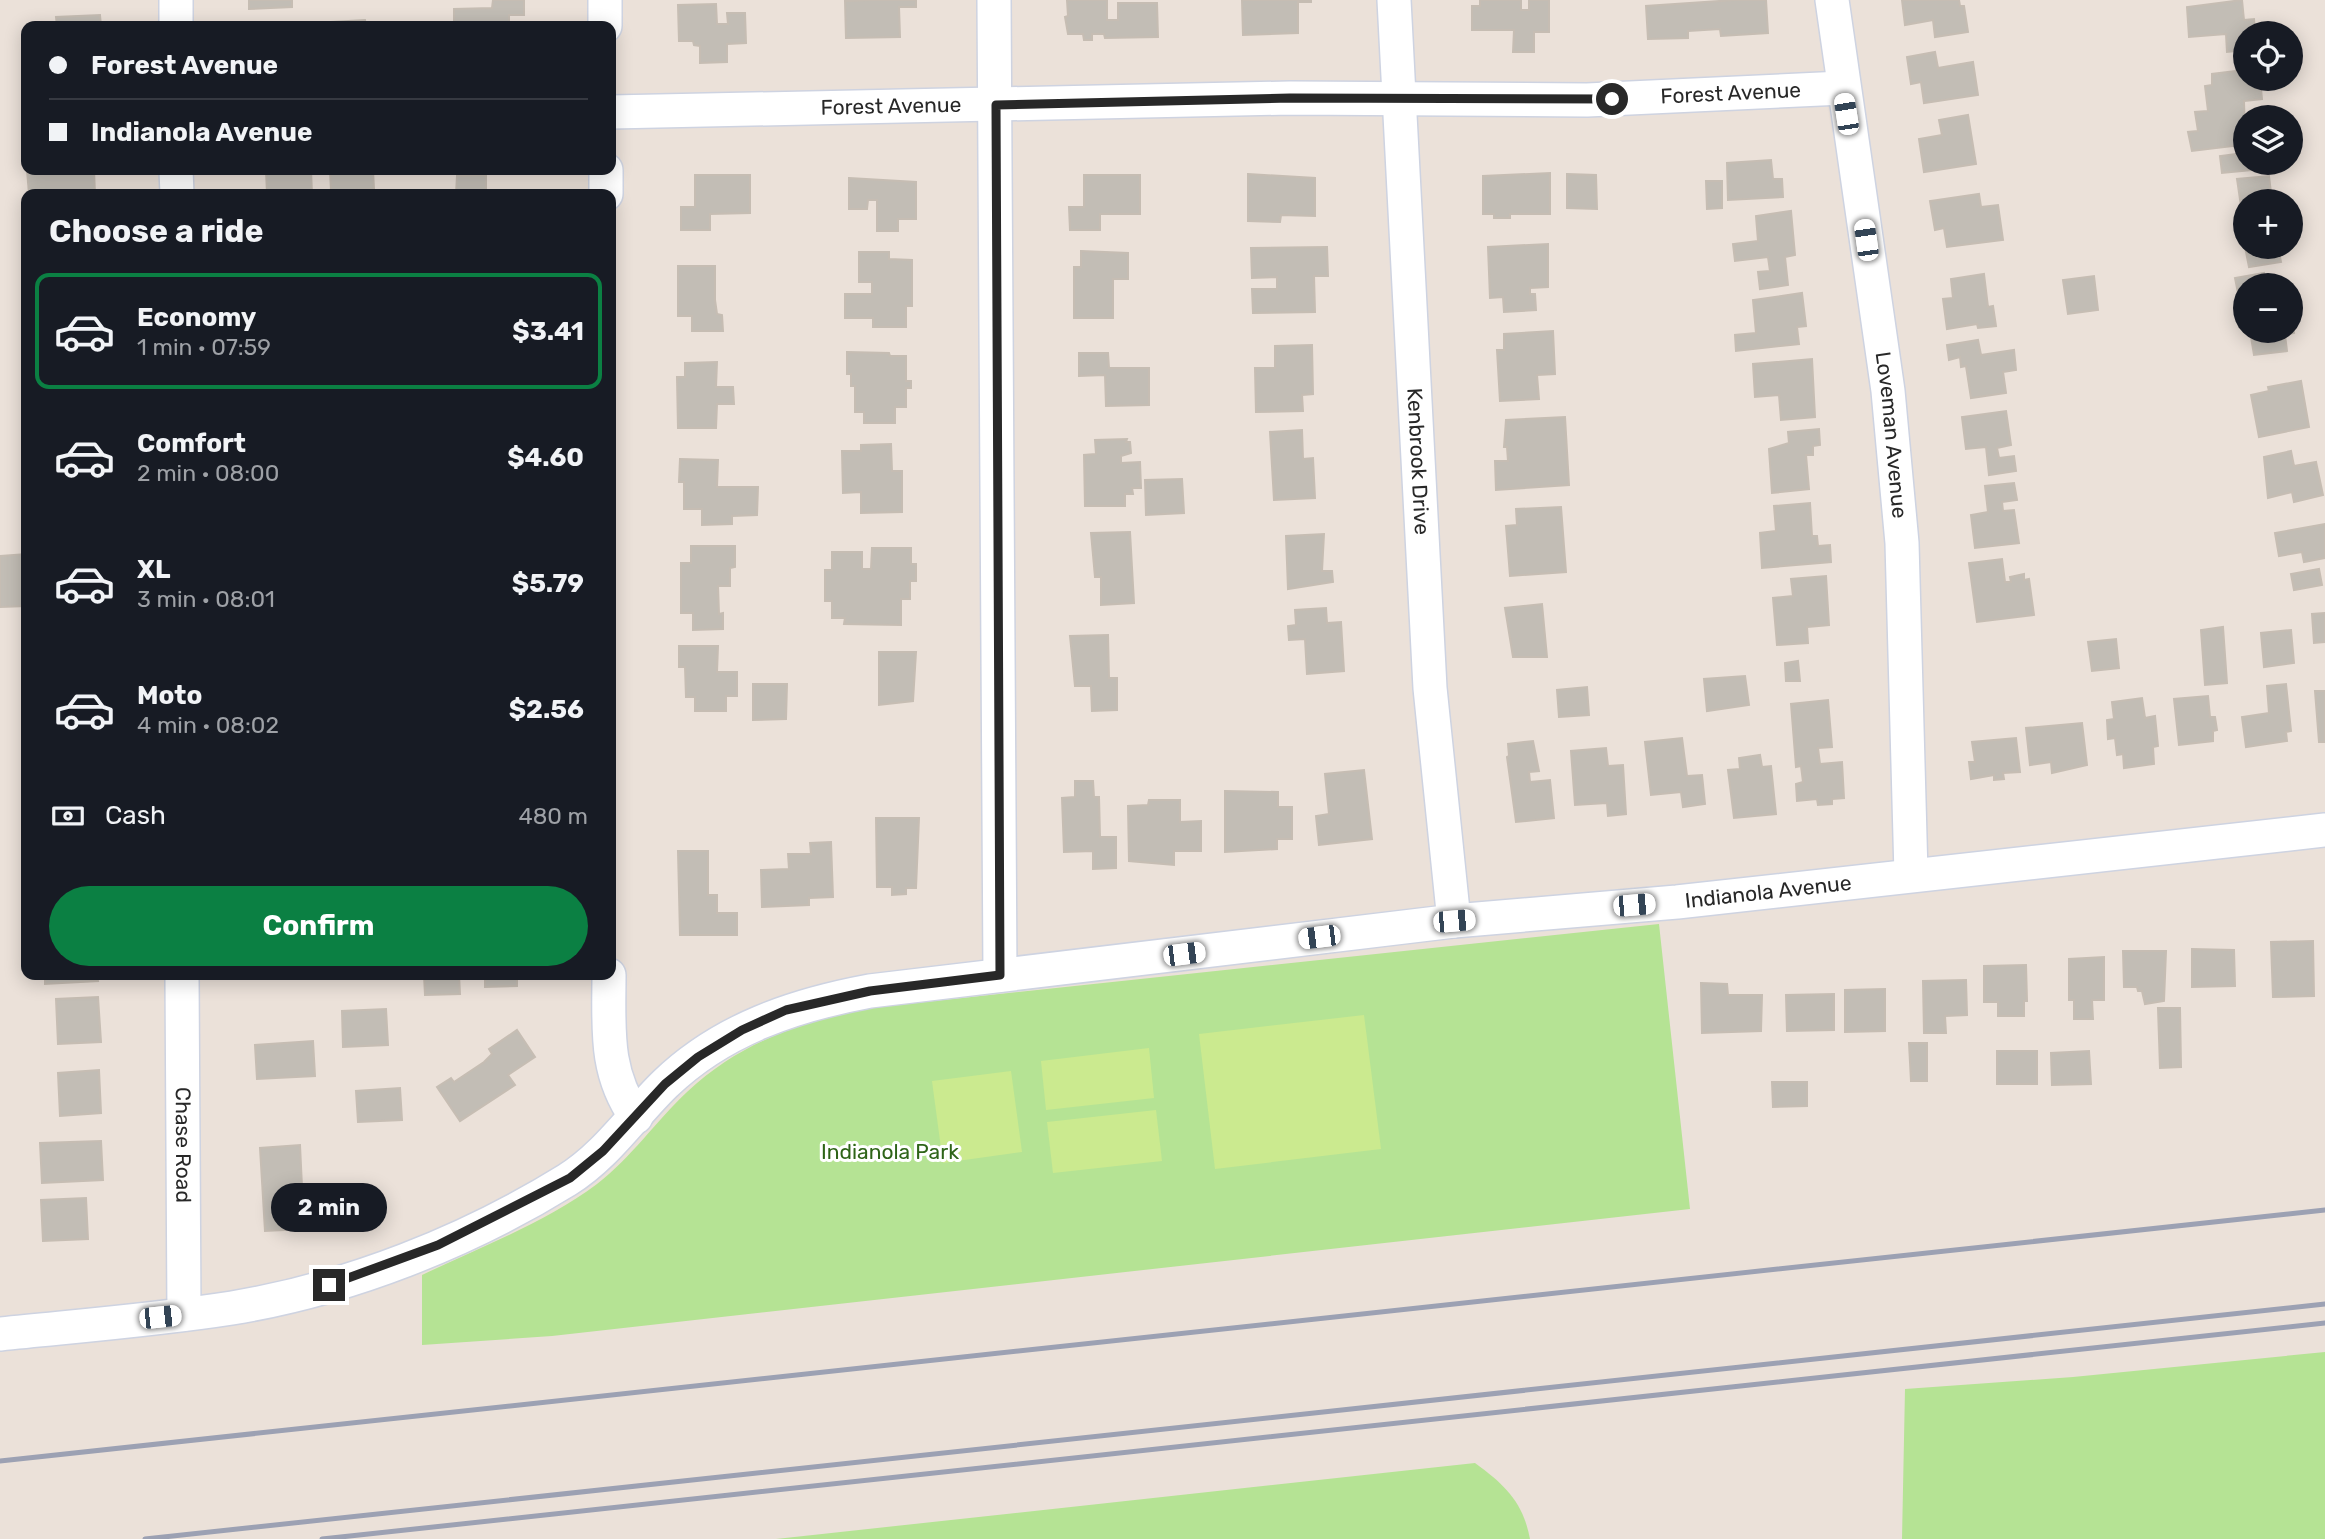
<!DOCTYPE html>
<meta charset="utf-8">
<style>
body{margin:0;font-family:Rubik,sans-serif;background:#242831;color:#f1f3f6;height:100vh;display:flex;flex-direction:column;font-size:26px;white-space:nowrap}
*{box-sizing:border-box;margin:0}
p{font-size:23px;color:#9ea1a6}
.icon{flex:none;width:38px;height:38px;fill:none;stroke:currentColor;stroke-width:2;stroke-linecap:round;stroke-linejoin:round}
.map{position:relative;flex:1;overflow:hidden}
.panel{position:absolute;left:21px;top:189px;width:595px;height:791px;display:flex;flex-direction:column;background:#171b24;border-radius:14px;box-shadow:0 4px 18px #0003}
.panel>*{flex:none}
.banner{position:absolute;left:21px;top:21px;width:595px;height:154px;border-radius:14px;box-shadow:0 4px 18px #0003;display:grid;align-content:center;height:154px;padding:0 28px;background:#171b24}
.controls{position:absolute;left:2233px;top:21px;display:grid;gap:14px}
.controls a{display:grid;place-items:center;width:70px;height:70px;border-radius:50%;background:#171b24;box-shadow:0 4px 18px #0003;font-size:35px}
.end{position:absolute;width:32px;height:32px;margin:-16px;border:9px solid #282828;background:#fff;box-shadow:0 0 0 4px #fff}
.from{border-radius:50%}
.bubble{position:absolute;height:49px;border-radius:24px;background:#171b24;box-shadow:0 4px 18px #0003;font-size:23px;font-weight:700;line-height:49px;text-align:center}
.car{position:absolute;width:21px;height:42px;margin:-21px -10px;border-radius:9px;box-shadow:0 0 5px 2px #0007;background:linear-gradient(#fff 24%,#345 0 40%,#fff 0 76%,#345 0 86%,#fff 0)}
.banner b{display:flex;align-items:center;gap:24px;height:66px;font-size:26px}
.banner b+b{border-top:2px solid #363941}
.banner i{width:18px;height:18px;background:#f1f3f6}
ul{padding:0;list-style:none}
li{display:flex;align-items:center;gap:21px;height:116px;margin:0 14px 10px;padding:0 14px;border:4px solid transparent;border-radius:14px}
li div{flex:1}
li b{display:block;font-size:26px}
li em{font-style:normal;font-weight:700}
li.on{border-color:#0b8043}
li>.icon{width:63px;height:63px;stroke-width:1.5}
h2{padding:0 28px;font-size:32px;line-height:84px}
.pay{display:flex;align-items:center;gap:18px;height:77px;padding:0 28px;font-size:26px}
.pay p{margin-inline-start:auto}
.cta{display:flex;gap:14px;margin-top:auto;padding:14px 28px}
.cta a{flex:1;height:80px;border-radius:42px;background:#0b8043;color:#fff;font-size:28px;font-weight:700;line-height:80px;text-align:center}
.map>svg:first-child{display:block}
.green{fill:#b5e394}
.pitch{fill:#cbea8f}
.building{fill:#c2bdb5;stroke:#c6bdb3;stroke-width:2}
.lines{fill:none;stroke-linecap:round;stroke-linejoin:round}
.street-casing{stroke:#ced3e1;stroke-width:36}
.street{stroke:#fff;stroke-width:33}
.rail{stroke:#9ca1b3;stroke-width:5}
.route{stroke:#282828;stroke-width:9}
.labels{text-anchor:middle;stroke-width:6;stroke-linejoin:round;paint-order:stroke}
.street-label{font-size:21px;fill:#282828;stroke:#fff}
.park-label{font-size:21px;fill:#2e6418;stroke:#fff}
</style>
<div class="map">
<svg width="2325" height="1539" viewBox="0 0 2325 1539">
<rect width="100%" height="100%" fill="#ebe1d9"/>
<g class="green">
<path d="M1659,924L1690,1209L552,1336L422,1345V1275C480,1247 545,1223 597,1184C631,1158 656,1121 687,1092C740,1042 799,1023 868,1008Z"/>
<polygon points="2325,1352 2325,1539 1902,1539 1905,1389 2073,1377"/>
<path d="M1475,1463C1505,1485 1523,1502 1530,1539H776Z"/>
</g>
<g class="pitch">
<polygon points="1364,1015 1381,1149 1215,1169 1199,1034"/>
<polygon points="1149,1048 1154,1098 1046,1110 1041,1061"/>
<polygon points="1011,1071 1022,1152 943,1163 932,1081"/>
<polygon points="1156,1110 1162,1161 1053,1173 1047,1122"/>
</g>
<g class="building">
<polygon points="249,0 292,0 292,7 249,9"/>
<polygon points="493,0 524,0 524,15 509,15 509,26 454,26 454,9 492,8"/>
<polygon points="870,0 916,0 916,7 899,7 900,37 846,38 845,1"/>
<polygon points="1067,0 1107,0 1107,20 1118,20 1118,3 1157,3 1158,37 1105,38 1104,34 1092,34 1092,40 1084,40 1083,34 1068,34 1065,17 1068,16"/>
<polygon points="1242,0 1311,0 1311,2 1298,2 1298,33 1243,35"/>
<polygon points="1480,0 1521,0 1521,10 1529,10 1529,0 1549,0 1549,32 1534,32 1534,52 1513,52 1514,30 1472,30 1472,6 1480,6"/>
<polygon points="1734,0 1766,0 1768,33 1721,36 1720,29 1688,31 1688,38 1648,39 1646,6"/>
<polygon points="1902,0 1959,0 1960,6 1964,6 1968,32 1935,37 1933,20 1905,25"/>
<polygon points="2242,0 2244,20 2254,19 2255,33 2245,33 2245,50 2227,52 2226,34 2189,37 2187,7"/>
<polygon points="716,4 717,24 728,24 727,13 745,13 746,43 727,44 727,62 700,63 700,46 694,45 693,41 679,41 678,5"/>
<polygon points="100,15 101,26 57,26 56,17"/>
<polygon points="365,20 366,26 332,26 332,22"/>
<polygon points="1935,52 1938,68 1973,62 1978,95 1924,103 1921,82 1911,84 1907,57"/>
<polygon points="2245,70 2245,79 2260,79 2262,99 2244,101 2245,138 2241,139 2242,145 2192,151 2188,132 2198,131 2195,112 2208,111 2205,86 2212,85 2212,74"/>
<polygon points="1968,115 1976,164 1924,172 1919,139 1942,135 1939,120"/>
<polygon points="2245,153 2245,163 2250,163 2251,170 2222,173 2220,156"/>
<polygon points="1771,160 1773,179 1782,179 1783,197 1728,200 1727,163"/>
<polygon points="27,170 94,170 95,194 29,194"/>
<polygon points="266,170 311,170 312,194 267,194"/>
<polygon points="330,170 373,170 374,189 331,191"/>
<polygon points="1550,173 1550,214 1510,214 1510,218 1494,218 1494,214 1483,214 1483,176"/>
<polygon points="1248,174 1315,178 1315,216 1281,215 1280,222 1248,221"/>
<polygon points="1567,174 1596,175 1597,209 1567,208"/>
<polygon points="486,175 486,192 524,194 456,194 457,176"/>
<polygon points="695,175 750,175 750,213 710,214 710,230 681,230 681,207 695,207"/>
<polygon points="1084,175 1140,175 1140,214 1100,214 1100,230 1070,230 1069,207 1084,207"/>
<polygon points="2269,176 2272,201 2245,201 2245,213 2242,213 2237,179"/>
<polygon points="849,178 916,182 916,219 898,219 898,231 877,231 877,200 868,200 867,209 849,209"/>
<polygon points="1706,181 1722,181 1722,208 1707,209"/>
<polygon points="1979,194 1981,207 1998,205 2003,240 1947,247 1944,228 1935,230 1930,201"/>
<polygon points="1791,211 1795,255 1785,257 1788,285 1760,289 1758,272 1770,271 1768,257 1735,261 1733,244 1758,241 1756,216"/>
<polygon points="1548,244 1548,287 1530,288 1530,294 1535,294 1536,310 1504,312 1503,297 1490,298 1488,247"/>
<polygon points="1327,247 1328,276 1314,276 1315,312 1253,313 1252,289 1277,289 1277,277 1252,278 1251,248"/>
<polygon points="2245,247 2278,247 2281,262 2249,267"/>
<polygon points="1081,251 1128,253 1128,279 1113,279 1113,318 1074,318 1074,267 1081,267"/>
<polygon points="859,252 889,252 889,259 912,260 912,306 906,306 906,327 873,327 873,318 845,318 845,294 872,294 872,282 859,282"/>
<polygon points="678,266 715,266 715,300 717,314 722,315 723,331 692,331 692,316 678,316"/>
<polygon points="2264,273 2266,285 2245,285 2245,292 2238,293 2235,278"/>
<polygon points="1984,274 1988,307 1993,306 1996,326 1978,328 1977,324 1947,329 1943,299 1953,298 1951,279"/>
<polygon points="2094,276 2098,310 2068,314 2063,280"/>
<polygon points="1802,293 1806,326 1797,327 1799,344 1736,351 1735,335 1756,333 1753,300"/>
<polygon points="2245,308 2245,327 2239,327 2236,309"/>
<polygon points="2291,315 2294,333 2285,335 2287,351 2254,355 2250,331 2291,331"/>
<polygon points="1553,331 1555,374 1537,375 1539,399 1500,401 1497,350 1504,350 1504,334"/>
<polygon points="1978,340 1981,355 2014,350 2016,370 2003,372 2006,393 1971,398 1966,366 1961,367 1960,357 1949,360 1947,345"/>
<polygon points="1312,345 1313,394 1302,395 1303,411 1256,412 1255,368 1275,368 1275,346"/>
<polygon points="847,352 889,353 890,356 906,356 906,381 911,381 911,388 906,388 906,407 895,407 895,423 864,423 864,412 855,412 855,386 851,386 851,374 847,374"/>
<polygon points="1079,353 1108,353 1109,368 1149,368 1149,405 1106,406 1105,375 1079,376"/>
<polygon points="1812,359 1815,417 1781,420 1779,395 1755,397 1753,364"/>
<polygon points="717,362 716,387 733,387 734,404 717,404 716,428 678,428 677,377 685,377 685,363"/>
<polygon points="2301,381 2309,427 2259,437 2251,395 2269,391 2268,387"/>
<polygon points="2006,411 2011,445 1997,448 1999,458 2014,456 2016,471 1989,475 1986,447 1966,449 1962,417"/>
<polygon points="1565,417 1569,485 1496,490 1495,461 1508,461 1507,447 1504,447 1506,420"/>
<polygon points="1819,429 1820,445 1813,446 1813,455 1806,455 1809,489 1772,493 1769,449 1789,443 1788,432"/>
<polygon points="1302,430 1303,459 1313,458 1315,498 1274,500 1270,432"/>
<polygon points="1127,439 1126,442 1130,442 1131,453 1121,456 1121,463 1140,462 1141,488 1132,488 1133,494 1125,494 1125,506 1085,506 1084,455 1096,454 1095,440"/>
<polygon points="891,444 892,471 902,471 902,512 861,513 861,492 843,493 842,451 861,451 861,445"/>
<polygon points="2291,451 2294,466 2316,462 2323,495 2294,502 2292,492 2268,498 2264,457"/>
<polygon points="680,459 718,460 717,487 758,487 757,515 732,516 732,524 702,525 702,509 684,509 684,482 679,482"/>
<polygon points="1182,479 1184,513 1146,515 1145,480"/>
<polygon points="2014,483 2017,500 2002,502 2003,511 2014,510 2019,543 1975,548 1971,515 1988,512 1985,486"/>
<polygon points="1810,503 1812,536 1817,536 1818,546 1830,545 1831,562 1762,568 1760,533 1776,531 1774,506"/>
<polygon points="1561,507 1566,572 1510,576 1506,526 1517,525 1516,509"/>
<polygon points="2325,524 2325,558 2304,562 2302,552 2279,556 2275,533"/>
<polygon points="1130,532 1134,603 1101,605 1101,577 1095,577 1091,533"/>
<polygon points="1324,534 1322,571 1332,571 1333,582 1288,589 1286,536"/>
<polygon points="691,546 735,546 735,567 730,568 730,586 718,586 719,614 723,613 723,629 693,630 693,613 681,613 681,563 691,563"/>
<polygon points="872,548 911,548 911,564 916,564 916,581 910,581 910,599 901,599 901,625 844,624 845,618 832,618 832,601 825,601 825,570 832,570 832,552 862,552 862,569 871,569"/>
<polygon points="26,554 26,606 0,607 0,556"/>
<polygon points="2002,559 2005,582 2011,582 2010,577 2024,574 2024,580 2029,579 2034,615 1977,622 1969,563"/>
<polygon points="2319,569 2322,585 2294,590 2291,574"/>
<polygon points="1826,576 1829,625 1807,627 1808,643 1777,645 1773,598 1793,596 1791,579"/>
<polygon points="1542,604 1547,657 1513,657 1505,608"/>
<polygon points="1326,608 1327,623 1341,622 1344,671 1307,674 1305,639 1289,640 1288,626 1296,625 1295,610"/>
<polygon points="2325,613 2325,642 2314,643 2312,614"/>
<polygon points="2223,627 2227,683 2205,685 2201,630"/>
<polygon points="2291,630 2294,663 2264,667 2261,633"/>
<polygon points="1108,635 1109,678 1117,678 1117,710 1092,711 1091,686 1075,686 1070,636"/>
<polygon points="2116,639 2119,668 2092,671 2088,642"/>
<polygon points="679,646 718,646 717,672 737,672 737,696 726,696 726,711 695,711 695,697 686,697 685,667 679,667"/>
<polygon points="879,652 916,652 913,701 879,705"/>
<polygon points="1798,661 1800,681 1786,681 1785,663"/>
<polygon points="1745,676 1749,705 1707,711 1704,679"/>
<polygon points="753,684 787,684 786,719 753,720"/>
<polygon points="2286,684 2291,731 2286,732 2287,741 2246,747 2242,717 2269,713 2267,686"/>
<polygon points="1587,687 1589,715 1559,717 1557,690"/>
<polygon points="2315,691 2325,691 2325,742 2319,742"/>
<polygon points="2208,696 2210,717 2215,717 2217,730 2213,731 2213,741 2179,745 2174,699"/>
<polygon points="2142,698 2145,718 2155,716 2158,746 2153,747 2154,764 2124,768 2123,754 2117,755 2115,738 2108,739 2107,720 2114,719 2112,702"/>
<polygon points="1828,700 1832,747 1818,748 1820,764 1842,762 1844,798 1832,799 1832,804 1818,805 1817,799 1797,801 1796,784 1803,782 1801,766 1796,767 1791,704"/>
<polygon points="2082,723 2087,765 2052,773 2051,762 2030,765 2026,728"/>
<polygon points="1682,738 1687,776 1702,775 1705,804 1683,807 1681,792 1651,795 1645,742"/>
<polygon points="2016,738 2020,772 2003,773 2004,779 1994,780 1994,775 1971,779 1969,762 1975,762 1972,742"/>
<polygon points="1533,741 1539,771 1529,772 1530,782 1550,780 1554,818 1516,822 1507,757 1509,756 1508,744"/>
<polygon points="1606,748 1608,766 1623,765 1626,814 1608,816 1607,803 1575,805 1571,751"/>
<polygon points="1760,755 1762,767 1771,766 1776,814 1734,818 1728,770 1740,769 1739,758"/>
<polygon points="1364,770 1372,839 1319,845 1316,816 1329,814 1325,774"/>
<polygon points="1075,781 1093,781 1094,797 1099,797 1100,837 1116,837 1116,868 1093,869 1093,851 1064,852 1062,798 1075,797"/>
<polygon points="1225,791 1278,792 1278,807 1292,807 1292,839 1277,839 1277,849 1225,852"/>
<polygon points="1149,800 1180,800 1180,822 1201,821 1201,851 1174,851 1174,865 1129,861 1128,806 1148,805"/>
<polygon points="876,818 919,818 916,888 906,888 906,894 892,895 892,887 877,887"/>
<polygon points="831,842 833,897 809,898 809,905 762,907 761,870 789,869 788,854 811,854 810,843"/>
<polygon points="678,851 708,851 708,895 717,895 717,913 737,913 737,935 680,935"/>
<polygon points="2313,941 2314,996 2273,997 2271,942"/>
<polygon points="2192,949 2234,950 2235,986 2192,987"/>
<polygon points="2123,951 2166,951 2164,1001 2145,1004 2142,991 2138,991 2137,987 2124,987"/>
<polygon points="2104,957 2104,1000 2092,1000 2093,1019 2074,1019 2074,1000 2069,1000 2069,959"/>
<polygon points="2026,965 2027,1001 2024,1001 2024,1016 1998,1016 1998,1002 1984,1002 1984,966"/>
<polygon points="45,975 97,975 98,981 45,984"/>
<polygon points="305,975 340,975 340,978 305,979"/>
<polygon points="424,975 459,975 460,994 425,995"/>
<polygon points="485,975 517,975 517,986 485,987"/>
<polygon points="1966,980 1967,1015 1945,1016 1946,1033 1924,1033 1923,981"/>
<polygon points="1701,983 1727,984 1728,995 1762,995 1761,1031 1702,1033"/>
<polygon points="1885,989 1885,1031 1845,1032 1845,990"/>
<polygon points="1834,994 1834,1030 1787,1031 1786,995"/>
<polygon points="98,997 101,1042 58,1044 56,999"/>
<polygon points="2158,1008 2180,1008 2181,1067 2160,1068"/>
<polygon points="386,1009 388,1045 343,1047 342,1011"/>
<polygon points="517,1030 535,1057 508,1075 515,1085 460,1121 437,1087 451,1078 454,1082 484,1062 492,1054 489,1049"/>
<polygon points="313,1041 315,1076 257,1079 255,1045"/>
<polygon points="1909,1043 1927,1043 1927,1081 1911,1081"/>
<rect x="1997" y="1051" width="40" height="33"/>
<polygon points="2089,1051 2091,1084 2052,1085 2051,1053"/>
<polygon points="99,1070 101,1113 60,1116 58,1073"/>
<polygon points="1772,1082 1807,1082 1807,1106 1773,1107"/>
<polygon points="400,1088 402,1120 358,1122 356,1091"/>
<polygon points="101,1141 103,1180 42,1183 40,1143"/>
<polygon points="300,1145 304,1229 265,1231 260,1148"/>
<polygon points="86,1198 88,1239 43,1241 41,1200"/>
</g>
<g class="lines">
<defs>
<g id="street">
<polyline points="176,0 176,26"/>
<polyline points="605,0 605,26"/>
<polyline points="994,0 1000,975"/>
<path id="s1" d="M1394,0L1430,688L1454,921"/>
<path id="s2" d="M1832,0L1888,391L1902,543L1911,874"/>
<path id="s3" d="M611,112L1290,98L1587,100L1842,88"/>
<polyline points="176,170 177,194"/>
<polyline points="606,170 606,194"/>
<path id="s4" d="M182,975L184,1314"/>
<path d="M609,975C609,1027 604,1072 636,1117"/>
<path id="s5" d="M0,1334C77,1326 155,1320 232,1308C348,1289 467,1242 567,1180C606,1156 633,1115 665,1084C722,1029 795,1005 870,991L1454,921L1677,902L2325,830"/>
</g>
</defs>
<use href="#street" class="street-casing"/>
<use href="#street" class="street"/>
<g class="rail">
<polyline points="0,1461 2325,1210"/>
<polyline points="145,1539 2325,1304"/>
<polyline points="322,1539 2325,1323"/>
</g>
</g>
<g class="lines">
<polyline class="route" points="329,1285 438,1245 570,1178 603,1151 665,1084 698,1057 742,1030 786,1010 870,991 1000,975 996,105 1290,98 1612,99"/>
</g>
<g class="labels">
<g class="street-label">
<text dy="7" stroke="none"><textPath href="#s3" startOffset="1120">Forest Avenue</textPath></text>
<text dy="7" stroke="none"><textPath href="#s3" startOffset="280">Forest Avenue</textPath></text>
<text dy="7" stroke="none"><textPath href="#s2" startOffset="439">Loveman Avenue</textPath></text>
<text dy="7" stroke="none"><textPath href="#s1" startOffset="462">Kenbrook Drive</textPath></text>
<text dy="7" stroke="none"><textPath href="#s5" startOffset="1864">Indianola Avenue</textPath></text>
<text dy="7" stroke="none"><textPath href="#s4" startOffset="170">Chase Road</textPath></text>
</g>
<g class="park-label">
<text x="890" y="1159">Indianola Park</text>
</g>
</g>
</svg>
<div class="controls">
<a><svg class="icon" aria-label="locate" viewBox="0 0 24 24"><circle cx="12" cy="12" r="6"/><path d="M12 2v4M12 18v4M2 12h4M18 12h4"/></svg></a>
<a><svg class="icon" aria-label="layers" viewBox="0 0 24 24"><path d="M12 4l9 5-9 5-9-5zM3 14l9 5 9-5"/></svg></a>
<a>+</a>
<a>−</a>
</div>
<i class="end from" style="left:1612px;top:99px"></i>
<i class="end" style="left:329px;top:1285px"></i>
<div class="bubble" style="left:271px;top:1183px;width:116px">2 min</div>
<i class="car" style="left:1846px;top:114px;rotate:351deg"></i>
<i class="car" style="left:1866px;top:240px;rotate:352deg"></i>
<i class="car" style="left:1634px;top:905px;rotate:85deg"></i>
<i class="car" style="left:1454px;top:921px;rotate:85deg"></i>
<i class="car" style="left:1319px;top:937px;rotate:263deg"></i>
<i class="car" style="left:1184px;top:954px;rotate:83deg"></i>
<i class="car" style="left:160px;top:1317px;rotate:84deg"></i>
<div class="banner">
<b><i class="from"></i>Forest Avenue</b>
<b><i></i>Indianola Avenue</b>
</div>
<section class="panel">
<h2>Choose a ride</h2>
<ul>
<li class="on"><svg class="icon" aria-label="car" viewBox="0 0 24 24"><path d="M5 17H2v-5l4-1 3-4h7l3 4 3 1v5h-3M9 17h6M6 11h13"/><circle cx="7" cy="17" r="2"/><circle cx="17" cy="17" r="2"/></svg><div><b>Economy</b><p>1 min · 07:59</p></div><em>$3.41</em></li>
<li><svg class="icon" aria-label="car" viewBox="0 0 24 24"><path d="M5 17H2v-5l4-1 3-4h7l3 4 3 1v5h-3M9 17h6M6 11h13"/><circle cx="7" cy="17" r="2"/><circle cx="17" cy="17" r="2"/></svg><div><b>Comfort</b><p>2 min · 08:00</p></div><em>$4.60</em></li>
<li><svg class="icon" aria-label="car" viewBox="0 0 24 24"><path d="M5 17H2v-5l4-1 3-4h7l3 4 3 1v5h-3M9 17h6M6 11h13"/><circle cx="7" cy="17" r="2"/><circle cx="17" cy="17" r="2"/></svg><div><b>XL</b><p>3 min · 08:01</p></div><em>$5.79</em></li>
<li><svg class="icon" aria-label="car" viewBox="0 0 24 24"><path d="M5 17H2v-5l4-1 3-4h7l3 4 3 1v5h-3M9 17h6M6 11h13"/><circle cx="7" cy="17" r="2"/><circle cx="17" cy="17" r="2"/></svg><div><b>Moto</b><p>4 min · 08:02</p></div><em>$2.56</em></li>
</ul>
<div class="pay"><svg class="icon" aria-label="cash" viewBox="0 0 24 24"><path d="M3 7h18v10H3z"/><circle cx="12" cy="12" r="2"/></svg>Cash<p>480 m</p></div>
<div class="cta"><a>Confirm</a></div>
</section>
</div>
